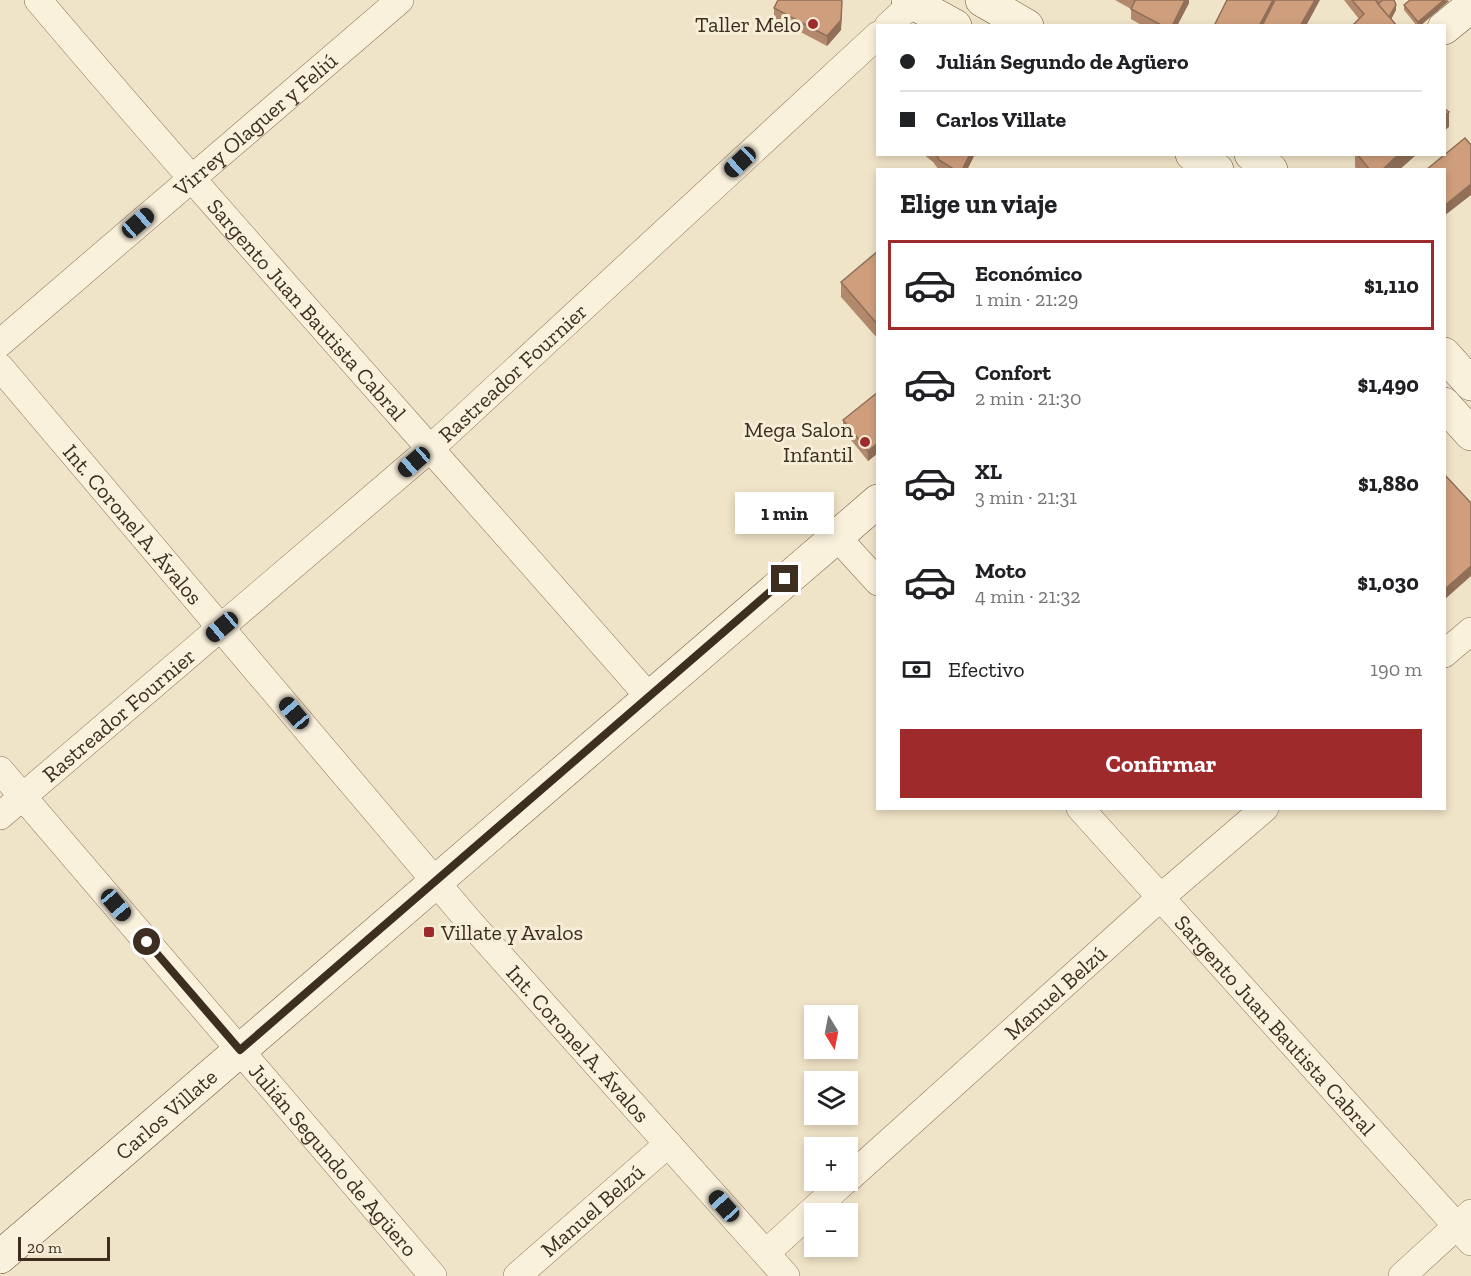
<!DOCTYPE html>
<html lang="es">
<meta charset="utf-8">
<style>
body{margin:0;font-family:"Zilla Slab",serif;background:#f6f6f6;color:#202124;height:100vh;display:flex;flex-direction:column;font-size:22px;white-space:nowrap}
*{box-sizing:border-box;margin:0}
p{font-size:20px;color:#757577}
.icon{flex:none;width:33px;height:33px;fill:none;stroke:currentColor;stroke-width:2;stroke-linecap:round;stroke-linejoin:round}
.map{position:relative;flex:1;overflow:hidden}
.side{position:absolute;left:876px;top:168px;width:570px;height:642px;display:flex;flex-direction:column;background:#fff;border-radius:0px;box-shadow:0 3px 9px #0003}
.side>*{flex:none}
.banner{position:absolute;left:876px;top:24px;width:570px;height:132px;border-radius:0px;box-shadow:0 3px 9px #0003;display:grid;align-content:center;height:132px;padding:0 24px;background:#fff}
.needle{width:39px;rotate:170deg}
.fabs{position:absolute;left:804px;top:1005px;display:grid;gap:12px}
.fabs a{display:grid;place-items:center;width:54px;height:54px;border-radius:0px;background:#fff;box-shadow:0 3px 9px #0003;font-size:30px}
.scale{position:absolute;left:18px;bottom:15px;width:92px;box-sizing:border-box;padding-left:6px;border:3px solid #3d2e20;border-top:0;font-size:16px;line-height:21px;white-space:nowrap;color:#3d2e20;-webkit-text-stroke:4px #f7eed8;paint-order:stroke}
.end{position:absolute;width:27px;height:27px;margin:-14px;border:8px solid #3d2e20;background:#fff;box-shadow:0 0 0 3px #fff}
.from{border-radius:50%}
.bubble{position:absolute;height:42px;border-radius:0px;background:#fff;box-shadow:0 3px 9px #0003;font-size:20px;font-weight:800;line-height:42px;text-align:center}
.car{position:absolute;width:18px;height:36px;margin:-18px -9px;border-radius:8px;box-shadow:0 0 4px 2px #0007;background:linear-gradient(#222 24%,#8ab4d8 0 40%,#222 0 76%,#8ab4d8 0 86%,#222 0)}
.banner b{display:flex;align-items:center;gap:21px;height:57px;font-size:22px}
.banner b+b{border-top:2px solid #e0e0e0}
.banner i{width:15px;height:15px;background:#202124}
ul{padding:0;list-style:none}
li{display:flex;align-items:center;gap:18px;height:90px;margin:0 12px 9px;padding:0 12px;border:3px solid transparent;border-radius:0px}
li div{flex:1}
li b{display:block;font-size:22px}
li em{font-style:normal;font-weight:800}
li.active{border-color:#9e2a2b}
li>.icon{width:54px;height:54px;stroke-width:1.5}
h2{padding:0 24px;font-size:27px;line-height:72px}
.pay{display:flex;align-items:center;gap:15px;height:66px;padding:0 24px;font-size:22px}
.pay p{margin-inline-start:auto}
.button{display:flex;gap:12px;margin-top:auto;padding:12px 24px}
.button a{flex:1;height:69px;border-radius:0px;background:#9e2a2b;color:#fff;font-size:24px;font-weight:800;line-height:69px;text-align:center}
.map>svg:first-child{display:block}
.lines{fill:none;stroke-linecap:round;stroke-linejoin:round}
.street-casing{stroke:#8d765c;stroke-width:28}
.secondary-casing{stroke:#6f573f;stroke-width:34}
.street{stroke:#faf1dc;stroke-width:27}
.secondary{stroke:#faf1dc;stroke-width:33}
.wall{fill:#b2896c}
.shaded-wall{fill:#916f58}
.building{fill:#cf9f7d;stroke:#916f58;stroke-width:1.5}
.route{stroke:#3d2e20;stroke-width:8}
.poi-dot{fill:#9e2a2b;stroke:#f7eed8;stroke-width:2}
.labels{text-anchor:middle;stroke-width:6;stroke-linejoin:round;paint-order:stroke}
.poi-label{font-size:22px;fill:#3d2e20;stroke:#f7eed8;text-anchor:end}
.street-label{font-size:22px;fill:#3d2e20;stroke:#f7eed8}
</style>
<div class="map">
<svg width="1471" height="1276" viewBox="0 0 1471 1276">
<rect width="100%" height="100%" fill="#f0e4c8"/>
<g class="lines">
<defs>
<g id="street">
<path id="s1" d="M38,0C238,236 446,464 649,697"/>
<polyline points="888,26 916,0"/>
<path id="s2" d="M0,343L400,0"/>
<path id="s3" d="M0,367L468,920L786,1276"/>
<polyline points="836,536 878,582"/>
<polyline points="1444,654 1471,631"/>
<path id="s4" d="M0,770L433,1276"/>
<path id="s5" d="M1080,808L1471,1242"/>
<path id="s6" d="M0,816L432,447L878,35"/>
<path id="s7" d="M848,1179L1160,898L1265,808"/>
<polyline points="766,1253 846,1180"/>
<path id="s8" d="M517,1276L668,1144"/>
<polyline points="1402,1276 1471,1213"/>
</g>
<g id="secondary">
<polyline points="908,0 955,26"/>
<polyline points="982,0 1027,26"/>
<polyline points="1444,28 1471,6"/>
<polyline points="1192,154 1217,170"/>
<polyline points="1251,154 1271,170"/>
<polyline points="1444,354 1471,384"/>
<polyline points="1444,404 1471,434"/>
<path id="s9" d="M0,1257L878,501"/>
</g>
</defs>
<use href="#street" class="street-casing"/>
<use href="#secondary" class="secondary-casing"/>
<use href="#street" class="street"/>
<use href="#secondary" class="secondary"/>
</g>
<g class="wall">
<polygon points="1115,0 1189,0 1189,3 1177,26 1143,26 1131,19 1131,9"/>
<polygon points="1344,0 1394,0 1396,10 1391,19 1359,19"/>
<polygon points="1449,0 1420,26 1417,26 1404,10 1404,5"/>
<polygon points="774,8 842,11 841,30 827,46 774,18"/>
<polygon points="878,81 878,99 876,97 876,83"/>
<polygon points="923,154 975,154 967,170 939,170 933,162"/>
<polygon points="1355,154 1417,154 1399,170 1357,170 1355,167"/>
<polygon points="878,251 878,339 841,297 841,282"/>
<polygon points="878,392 878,453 868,461 843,430 843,420"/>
</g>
<g class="shaded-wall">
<polygon points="1185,0 1189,0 1189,3 1177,26 1172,26"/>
<polygon points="1273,0 1281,0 1267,26 1259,26"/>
<polygon points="1315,0 1320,0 1306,26 1300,26"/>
<polygon points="1444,0 1449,1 1420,26 1418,26 1418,22"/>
<polygon points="842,1 841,30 827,46 827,36"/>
<polygon points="1396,5 1396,10 1388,25 1388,20"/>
<polygon points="1449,112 1449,127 1444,131 1444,116"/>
<polygon points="970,154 975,154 967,170 962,170"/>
<polygon points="1399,154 1417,154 1399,170 1382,170"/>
<polygon points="1471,184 1471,195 1444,216 1444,206"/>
<polygon points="878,443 878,453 868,461 868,451"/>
<polygon points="1471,566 1471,576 1444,600 1444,590"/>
</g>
<g class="building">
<polygon points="778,0 841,0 842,1 841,20 827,36 774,8"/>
<polygon points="1134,0 1185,0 1172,26 1163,26 1131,9 1135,1"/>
<polygon points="1227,0 1273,0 1259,26 1214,26"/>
<polygon points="1275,0 1315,0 1300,26 1262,26"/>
<polygon points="1352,0 1377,0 1376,1 1397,26 1352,26 1364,14"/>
<polygon points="1383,0 1394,0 1396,5 1389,17 1378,4"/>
<polygon points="1410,0 1444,0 1418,22 1404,5"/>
<polygon points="1444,108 1449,112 1444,116"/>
<polygon points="1465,138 1471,145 1471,184 1444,206 1444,170 1426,170"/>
<polygon points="936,154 970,154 962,170 955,170 939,160"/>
<polygon points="1357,154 1399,154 1382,170 1370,170"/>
<polygon points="878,251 878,325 841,282"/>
<polygon points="878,392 878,443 868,451 843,420"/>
<polygon points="1444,474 1471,503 1471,566 1444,590"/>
</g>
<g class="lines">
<polyline class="route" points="147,942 240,1050 785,579"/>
</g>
<g class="poi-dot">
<circle cx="813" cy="24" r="6"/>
<circle cx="865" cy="442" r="6"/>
<rect x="423" y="926" width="12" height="12" rx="3"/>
</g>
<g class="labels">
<g class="poi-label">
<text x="801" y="32">Taller Melo</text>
<text x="853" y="437">Mega Salon<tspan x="853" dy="25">Infantil</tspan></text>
<text x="441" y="940" text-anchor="start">Villate y Avalos</text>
</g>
<g class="street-label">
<text dy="8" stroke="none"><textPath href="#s2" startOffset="336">Virrey Olaguer y Feliú</textPath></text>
<text dy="8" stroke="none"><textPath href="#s1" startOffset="410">Sargento Juan Bautista Cabral</textPath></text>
<text dy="8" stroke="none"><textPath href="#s6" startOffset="678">Rastreador Fournier</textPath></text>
<text dy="8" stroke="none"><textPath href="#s3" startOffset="206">Int. Coronel A. Ávalos</textPath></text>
<text dy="8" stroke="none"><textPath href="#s6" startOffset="156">Rastreador Fournier</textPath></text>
<text dy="8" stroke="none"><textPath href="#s7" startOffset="279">Manuel Belzú</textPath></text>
<text dy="8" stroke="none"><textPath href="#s5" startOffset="292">Sargento Juan Bautista Cabral</textPath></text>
<text dy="8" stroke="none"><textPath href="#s3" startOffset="890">Int. Coronel A. Ávalos</textPath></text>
<text dy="8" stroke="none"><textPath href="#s9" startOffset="219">Carlos Villate</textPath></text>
<text dy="8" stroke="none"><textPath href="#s4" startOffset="513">Julián Segundo de Agüero</textPath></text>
<text dy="8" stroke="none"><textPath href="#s8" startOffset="100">Manuel Belzú</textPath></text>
</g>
</g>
</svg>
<div class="fabs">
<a><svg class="needle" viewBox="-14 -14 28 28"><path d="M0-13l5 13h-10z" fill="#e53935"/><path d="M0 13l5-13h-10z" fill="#757577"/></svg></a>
<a><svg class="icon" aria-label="layers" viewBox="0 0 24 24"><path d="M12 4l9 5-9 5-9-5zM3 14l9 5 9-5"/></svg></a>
<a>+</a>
<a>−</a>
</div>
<div class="scale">20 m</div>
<i class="end from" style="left:147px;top:942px"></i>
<i class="end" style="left:785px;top:579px"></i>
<div class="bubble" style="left:735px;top:492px;width:99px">1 min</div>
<i class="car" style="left:740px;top:162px;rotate:227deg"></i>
<i class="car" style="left:138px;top:223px;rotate:49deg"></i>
<i class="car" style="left:414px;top:462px;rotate:229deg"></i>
<i class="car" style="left:222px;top:627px;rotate:230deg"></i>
<i class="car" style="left:294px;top:713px;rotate:320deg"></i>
<i class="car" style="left:116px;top:905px;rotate:140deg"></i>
<i class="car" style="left:724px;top:1206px;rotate:318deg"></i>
<div class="banner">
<b><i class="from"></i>Julián Segundo de Agüero</b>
<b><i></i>Carlos Villate</b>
</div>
<section class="side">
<h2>Elige un viaje</h2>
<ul>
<li class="active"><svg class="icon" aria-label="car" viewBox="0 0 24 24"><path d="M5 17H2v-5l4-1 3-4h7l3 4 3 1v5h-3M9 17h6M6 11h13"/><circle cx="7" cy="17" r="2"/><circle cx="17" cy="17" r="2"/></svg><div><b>Económico</b><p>1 min · 21:29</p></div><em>$1,110</em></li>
<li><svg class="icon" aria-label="car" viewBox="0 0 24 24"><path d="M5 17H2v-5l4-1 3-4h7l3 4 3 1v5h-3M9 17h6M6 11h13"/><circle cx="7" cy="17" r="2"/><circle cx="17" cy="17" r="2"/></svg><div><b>Confort</b><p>2 min · 21:30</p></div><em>$1,490</em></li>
<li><svg class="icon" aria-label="car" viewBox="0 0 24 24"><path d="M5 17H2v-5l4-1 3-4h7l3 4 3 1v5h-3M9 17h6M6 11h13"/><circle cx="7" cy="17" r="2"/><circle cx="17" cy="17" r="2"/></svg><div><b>XL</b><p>3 min · 21:31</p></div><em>$1,880</em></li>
<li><svg class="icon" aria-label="car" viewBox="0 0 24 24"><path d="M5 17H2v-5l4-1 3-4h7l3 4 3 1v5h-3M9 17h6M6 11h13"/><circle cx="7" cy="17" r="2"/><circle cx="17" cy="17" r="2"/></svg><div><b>Moto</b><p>4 min · 21:32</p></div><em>$1,030</em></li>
</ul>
<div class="pay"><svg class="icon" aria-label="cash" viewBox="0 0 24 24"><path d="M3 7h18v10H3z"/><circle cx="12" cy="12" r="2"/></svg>Efectivo<p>190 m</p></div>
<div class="button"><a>Confirmar</a></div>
</section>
</div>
